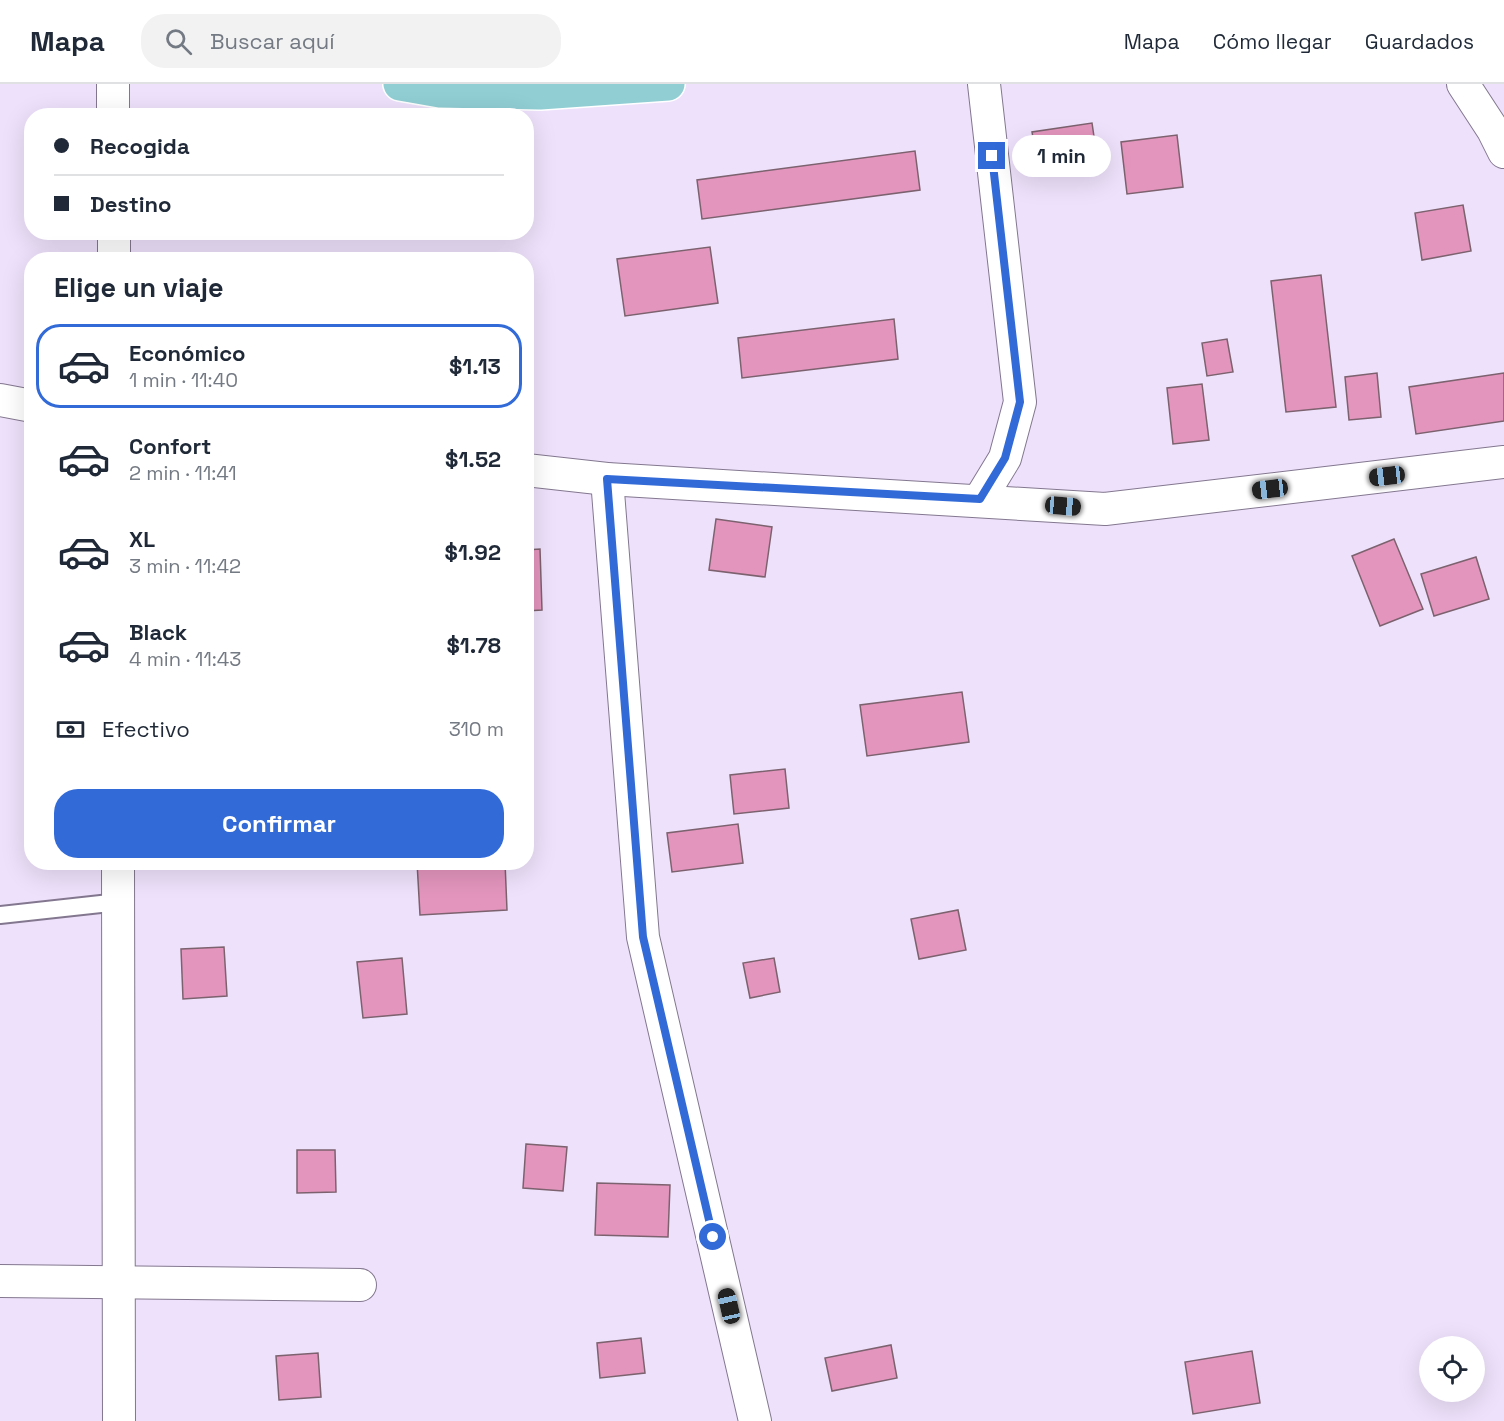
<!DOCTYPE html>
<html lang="es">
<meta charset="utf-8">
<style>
body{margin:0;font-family:"Space Grotesk",sans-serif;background:#f2f2f3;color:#1f2937;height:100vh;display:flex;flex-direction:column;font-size:22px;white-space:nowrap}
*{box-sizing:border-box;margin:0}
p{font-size:20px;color:#747a83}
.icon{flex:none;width:33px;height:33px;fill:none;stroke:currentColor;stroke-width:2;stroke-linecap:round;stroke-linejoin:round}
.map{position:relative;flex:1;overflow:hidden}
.panel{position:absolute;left:24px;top:168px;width:510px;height:618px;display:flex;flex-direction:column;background:#fff;border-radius:24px;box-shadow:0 6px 24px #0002}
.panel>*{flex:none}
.hud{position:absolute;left:24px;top:24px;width:510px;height:132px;border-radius:24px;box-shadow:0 6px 24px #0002;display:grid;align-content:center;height:132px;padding:0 30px;background:#fff}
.buttons{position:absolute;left:1419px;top:1252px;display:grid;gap:12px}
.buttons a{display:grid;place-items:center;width:66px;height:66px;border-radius:50%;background:#fff;box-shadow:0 6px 24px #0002;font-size:30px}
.end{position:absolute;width:27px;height:27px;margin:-14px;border:8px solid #326ad8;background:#fff;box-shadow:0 0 0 3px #fff}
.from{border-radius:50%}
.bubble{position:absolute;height:42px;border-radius:21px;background:#fff;box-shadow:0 6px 24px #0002;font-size:20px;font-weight:700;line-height:42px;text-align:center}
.car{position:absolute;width:18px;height:36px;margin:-18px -9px;border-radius:8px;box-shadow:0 0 4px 2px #0007;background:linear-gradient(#222 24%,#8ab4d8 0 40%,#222 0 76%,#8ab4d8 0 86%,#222 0)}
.hud b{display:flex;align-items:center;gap:21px;height:57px;font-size:22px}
.hud b+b{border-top:2px solid #e0e1e3}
.hud i{width:15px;height:15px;background:#1f2937}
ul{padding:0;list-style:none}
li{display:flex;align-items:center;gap:18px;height:84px;margin:0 12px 9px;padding:0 18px;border:3px solid transparent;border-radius:24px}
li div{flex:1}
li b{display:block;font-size:22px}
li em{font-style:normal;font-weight:700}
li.active{border-color:#326ad8}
li>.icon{width:54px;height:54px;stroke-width:1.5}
h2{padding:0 30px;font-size:27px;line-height:72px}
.pay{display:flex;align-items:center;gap:15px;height:66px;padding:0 30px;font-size:22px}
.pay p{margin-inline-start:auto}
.action{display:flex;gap:12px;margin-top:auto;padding:12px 30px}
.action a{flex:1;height:69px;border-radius:24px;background:#326ad8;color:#fff;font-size:24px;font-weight:700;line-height:69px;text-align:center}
header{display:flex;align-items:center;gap:36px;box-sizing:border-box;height:84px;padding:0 30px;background:#fff;border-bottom:2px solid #e0e1e3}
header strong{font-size:28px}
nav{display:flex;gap:33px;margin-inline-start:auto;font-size:21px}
.search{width:420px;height:54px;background:#f2f2f3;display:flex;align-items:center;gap:15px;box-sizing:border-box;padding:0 21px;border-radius:24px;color:#747a83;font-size:22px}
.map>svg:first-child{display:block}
.building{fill:#e395bd;stroke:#7c626e;stroke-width:1.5}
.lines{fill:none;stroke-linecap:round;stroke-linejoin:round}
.lane-casing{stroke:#83778f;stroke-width:20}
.street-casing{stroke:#83778f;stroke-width:34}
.primary-casing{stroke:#fff;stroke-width:36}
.lane{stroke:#fff;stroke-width:16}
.street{stroke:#fff;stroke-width:32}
.primary{stroke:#90ced4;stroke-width:33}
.route{stroke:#326ad8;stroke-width:8}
</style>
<header>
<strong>Mapa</strong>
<div class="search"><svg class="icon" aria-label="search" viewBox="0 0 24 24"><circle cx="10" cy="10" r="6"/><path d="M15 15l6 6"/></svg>Buscar aquí</div>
<nav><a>Mapa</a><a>Cómo llegar</a><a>Guardados</a></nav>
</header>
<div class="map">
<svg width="1504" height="1337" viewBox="0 0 1504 1337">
<rect width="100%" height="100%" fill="#eee1fb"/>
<g class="building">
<polygon points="1092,39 1097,73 1038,83 1032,48"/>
<polygon points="1177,51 1183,103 1127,110 1121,58"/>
<polygon points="915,67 920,106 702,135 697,96"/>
<polygon points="1463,121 1471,167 1422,176 1415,129"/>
<polygon points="710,163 718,219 625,232 617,175"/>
<polygon points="1321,191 1336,323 1286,328 1271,197"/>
<polygon points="894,235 898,275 742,294 738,254"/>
<polygon points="1227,255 1233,288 1207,292 1202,259"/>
<polygon points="1377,289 1381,333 1349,336 1345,293"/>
<polygon points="1504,289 1504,337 1416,350 1409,303"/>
<polygon points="1202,300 1209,356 1173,360 1167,304"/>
<polygon points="716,435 772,443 765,493 709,486"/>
<polygon points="1394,455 1423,525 1380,542 1352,472"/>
<polygon points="540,465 542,526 526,527 526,466"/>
<polygon points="1476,473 1489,515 1434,532 1421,490"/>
<polygon points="962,608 969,658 867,672 860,621"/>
<polygon points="785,685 789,724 734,730 730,691"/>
<polygon points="738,740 743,779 672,788 667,749"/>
<polygon points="162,778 221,778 221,782 163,784"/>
<polygon points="417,778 505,778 507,826 420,831"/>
<polygon points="958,826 966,866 919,875 911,835"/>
<polygon points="224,863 227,912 183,915 181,865"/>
<polygon points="402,874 407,930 363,934 357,878"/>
<polygon points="774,874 780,908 750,914 743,879"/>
<polygon points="526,1060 567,1063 563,1107 523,1104"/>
<polygon points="297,1066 335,1066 336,1108 297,1109"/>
<polygon points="597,1099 670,1101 668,1153 595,1151"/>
<polygon points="641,1254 645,1289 600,1294 597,1259"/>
<polygon points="891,1261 897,1294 832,1307 825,1274"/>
<polygon points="1252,1267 1260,1319 1193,1330 1185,1278"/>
<polygon points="318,1269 321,1313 279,1316 276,1272"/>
</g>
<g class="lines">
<defs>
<polyline id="lane" points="0,831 119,818"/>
<g id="street">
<polyline points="113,0 113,32"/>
<polyline points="1463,0 1493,46 1504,68"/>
<polyline points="114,148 114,176"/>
<polyline points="0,316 32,322"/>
<polyline points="526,386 607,395 1105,425 1504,378"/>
<polyline points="607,395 643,853 755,1337"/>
<polyline points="980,415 1005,374 1020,318 984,0"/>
<polyline points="118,778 119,1337"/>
<polyline points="0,1197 360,1201"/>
</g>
<polyline id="primary" points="400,0 440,7 540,9 668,0"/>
</defs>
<use href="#lane" class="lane-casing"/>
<use href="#street" class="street-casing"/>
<use href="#primary" class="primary-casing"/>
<use href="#lane" class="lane"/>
<use href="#street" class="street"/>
<use href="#primary" class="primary"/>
</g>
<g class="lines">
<polyline class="route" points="713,1153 643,853 607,395 980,415 1005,374 1020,318 992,72"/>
</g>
</svg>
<div class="buttons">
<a><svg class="icon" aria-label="locate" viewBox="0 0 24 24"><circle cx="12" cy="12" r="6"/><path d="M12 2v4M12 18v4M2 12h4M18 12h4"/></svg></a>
</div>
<i class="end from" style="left:713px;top:1153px"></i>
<i class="end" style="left:992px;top:72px"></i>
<div class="bubble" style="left:1012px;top:51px;width:99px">1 min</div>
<i class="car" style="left:1387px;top:392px;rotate:263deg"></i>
<i class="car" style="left:1270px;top:405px;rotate:263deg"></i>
<i class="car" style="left:1063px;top:422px;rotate:95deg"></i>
<i class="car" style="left:729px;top:1222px;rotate:347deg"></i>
<div class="hud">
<b><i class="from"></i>Recogida</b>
<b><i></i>Destino</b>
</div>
<section class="panel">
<h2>Elige un viaje</h2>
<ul>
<li class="active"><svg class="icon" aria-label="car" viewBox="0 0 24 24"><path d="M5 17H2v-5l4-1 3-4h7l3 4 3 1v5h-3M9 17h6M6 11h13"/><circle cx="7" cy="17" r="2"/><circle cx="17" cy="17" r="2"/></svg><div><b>Económico</b><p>1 min · 11:40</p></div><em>$1.13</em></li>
<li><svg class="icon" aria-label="car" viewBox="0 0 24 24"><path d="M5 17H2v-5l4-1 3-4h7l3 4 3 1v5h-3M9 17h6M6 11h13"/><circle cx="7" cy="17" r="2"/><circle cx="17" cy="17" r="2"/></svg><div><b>Confort</b><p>2 min · 11:41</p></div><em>$1.52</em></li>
<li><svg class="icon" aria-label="car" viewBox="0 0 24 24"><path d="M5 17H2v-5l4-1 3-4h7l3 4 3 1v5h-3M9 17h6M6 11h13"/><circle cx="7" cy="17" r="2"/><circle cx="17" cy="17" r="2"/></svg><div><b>XL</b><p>3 min · 11:42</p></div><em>$1.92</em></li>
<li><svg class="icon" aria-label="car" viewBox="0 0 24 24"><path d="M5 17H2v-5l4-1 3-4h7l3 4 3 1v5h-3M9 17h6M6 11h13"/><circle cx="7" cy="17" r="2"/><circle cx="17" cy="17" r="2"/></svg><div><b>Black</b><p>4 min · 11:43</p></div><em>$1.78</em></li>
</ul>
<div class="pay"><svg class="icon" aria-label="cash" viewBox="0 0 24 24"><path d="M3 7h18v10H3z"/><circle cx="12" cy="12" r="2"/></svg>Efectivo<p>310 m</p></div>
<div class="action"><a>Confirmar</a></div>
</section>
</div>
